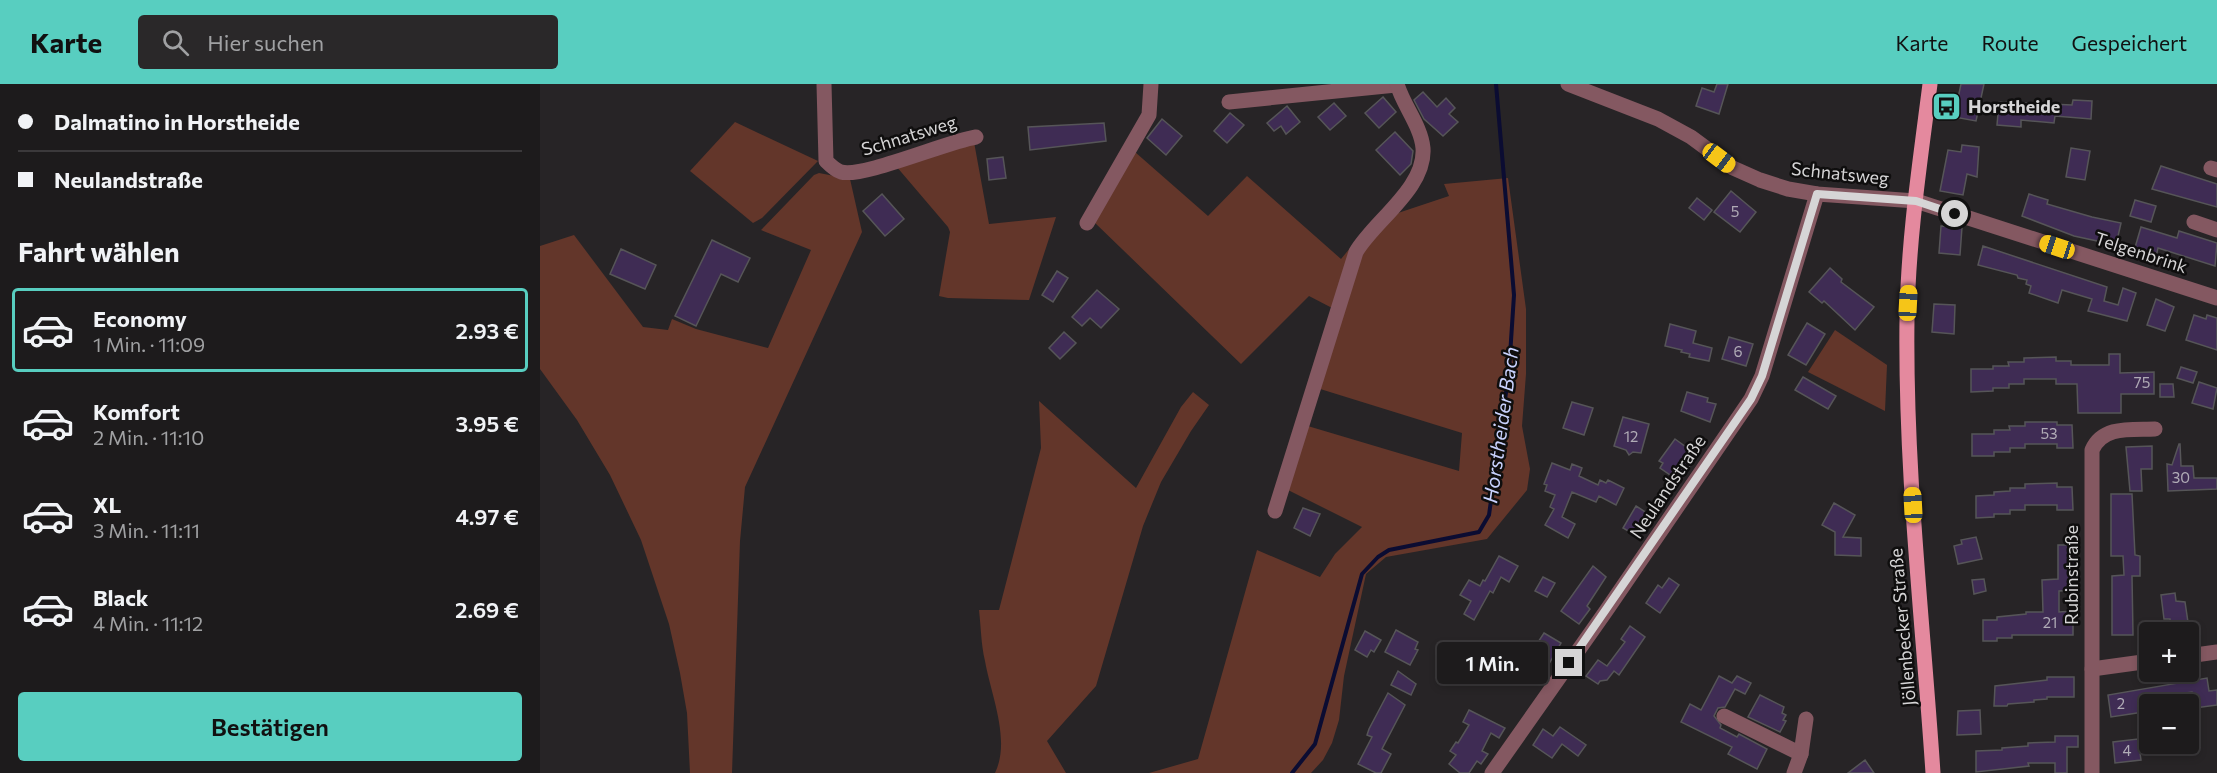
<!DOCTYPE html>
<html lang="de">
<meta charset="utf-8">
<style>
body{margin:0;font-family:Commissioner,sans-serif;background:#2a2829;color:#f1f3f6;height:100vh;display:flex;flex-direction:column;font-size:22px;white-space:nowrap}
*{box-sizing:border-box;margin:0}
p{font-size:20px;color:#a0a1a3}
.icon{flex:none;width:33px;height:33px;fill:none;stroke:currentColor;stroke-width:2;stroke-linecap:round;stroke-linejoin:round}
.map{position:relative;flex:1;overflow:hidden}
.details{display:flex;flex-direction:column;background:#1d1b1c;width:540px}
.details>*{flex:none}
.top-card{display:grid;align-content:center;height:132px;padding:0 18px;background:#1d1b1c}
.controls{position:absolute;left:1599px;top:538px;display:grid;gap:12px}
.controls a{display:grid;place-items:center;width:60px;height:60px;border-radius:6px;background:#1d1b1c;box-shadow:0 3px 9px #0003,0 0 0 2px #3b393b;font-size:30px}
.end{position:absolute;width:27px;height:27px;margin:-14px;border:8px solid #d6d5d6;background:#111;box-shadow:0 0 0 3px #111}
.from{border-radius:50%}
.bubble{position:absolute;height:42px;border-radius:6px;background:#1d1b1c;box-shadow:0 3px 9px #0003,0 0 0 2px #3b393b;font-size:20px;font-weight:600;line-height:42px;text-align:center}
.car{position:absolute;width:18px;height:36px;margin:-18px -9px;border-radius:8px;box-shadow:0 0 4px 2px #0007;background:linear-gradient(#f5c518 24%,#345 0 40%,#f5c518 0 76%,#345 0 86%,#f5c518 0)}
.top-card b{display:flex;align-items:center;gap:21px;height:57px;font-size:22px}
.top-card b+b{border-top:2px solid #3b393b}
.top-card i{width:15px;height:15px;background:#f1f3f6}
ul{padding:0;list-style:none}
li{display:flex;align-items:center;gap:18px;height:84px;margin:0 12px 9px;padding:0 6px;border:3px solid transparent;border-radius:6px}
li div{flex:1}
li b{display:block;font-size:22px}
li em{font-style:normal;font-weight:600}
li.current{border-color:#58cec0}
li>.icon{width:54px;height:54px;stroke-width:1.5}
h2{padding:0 18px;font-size:27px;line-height:72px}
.action{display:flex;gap:12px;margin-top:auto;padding:12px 18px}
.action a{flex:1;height:69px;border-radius:6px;background:#58cec0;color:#111;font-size:24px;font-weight:600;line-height:69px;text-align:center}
header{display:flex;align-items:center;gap:36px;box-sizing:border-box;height:84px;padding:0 30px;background:#58cec0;color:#111}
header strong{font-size:28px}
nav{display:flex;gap:33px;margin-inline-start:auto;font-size:21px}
.search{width:420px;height:54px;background:#2a2829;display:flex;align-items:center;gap:15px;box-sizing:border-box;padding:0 21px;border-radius:6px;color:#a0a1a3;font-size:22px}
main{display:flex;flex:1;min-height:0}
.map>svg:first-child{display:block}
.green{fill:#63362a}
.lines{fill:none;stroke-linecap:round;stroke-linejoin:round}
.stream{stroke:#0b0c32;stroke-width:4}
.building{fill:#3f2c54;stroke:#565558;stroke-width:1.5}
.minor{stroke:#845861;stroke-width:15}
.major{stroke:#e4899e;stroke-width:15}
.route{stroke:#d6d5d6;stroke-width:8}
.labels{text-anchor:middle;stroke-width:5;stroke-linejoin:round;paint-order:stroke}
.number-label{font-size:15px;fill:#b0abb6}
.poi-label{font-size:18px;font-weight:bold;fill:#d6d5d6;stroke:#0f0e0e;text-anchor:start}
.street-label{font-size:18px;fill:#d6d5d6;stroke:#0f0e0e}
.water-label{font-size:20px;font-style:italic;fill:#c9d2fe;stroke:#0f0e0e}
</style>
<header>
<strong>Karte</strong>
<div class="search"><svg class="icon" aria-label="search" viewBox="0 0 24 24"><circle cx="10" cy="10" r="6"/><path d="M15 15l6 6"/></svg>Hier suchen</div>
<nav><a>Karte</a><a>Route</a><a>Gespeichert</a></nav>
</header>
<main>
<section class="details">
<div class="top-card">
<b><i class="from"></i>Dalmatino in Horstheide</b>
<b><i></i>Neulandstraße</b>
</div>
<h2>Fahrt wählen</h2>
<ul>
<li class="current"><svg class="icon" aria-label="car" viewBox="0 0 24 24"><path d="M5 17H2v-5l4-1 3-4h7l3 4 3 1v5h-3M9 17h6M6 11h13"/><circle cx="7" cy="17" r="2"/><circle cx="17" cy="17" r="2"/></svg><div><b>Economy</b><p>1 Min. · 11:09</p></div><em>2.93 €</em></li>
<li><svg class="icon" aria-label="car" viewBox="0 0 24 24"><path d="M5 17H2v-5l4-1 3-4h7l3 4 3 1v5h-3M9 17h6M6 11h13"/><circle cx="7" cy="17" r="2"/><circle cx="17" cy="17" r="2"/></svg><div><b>Komfort</b><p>2 Min. · 11:10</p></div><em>3.95 €</em></li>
<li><svg class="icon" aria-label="car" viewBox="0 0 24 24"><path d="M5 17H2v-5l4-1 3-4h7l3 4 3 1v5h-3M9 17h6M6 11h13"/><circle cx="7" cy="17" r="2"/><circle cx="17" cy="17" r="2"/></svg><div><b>XL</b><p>3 Min. · 11:11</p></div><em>4.97 €</em></li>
<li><svg class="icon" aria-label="car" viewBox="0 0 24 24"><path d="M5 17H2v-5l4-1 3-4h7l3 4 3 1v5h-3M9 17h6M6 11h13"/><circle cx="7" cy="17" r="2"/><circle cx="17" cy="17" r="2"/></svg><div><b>Black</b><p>4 Min. · 11:12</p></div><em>2.69 €</em></li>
</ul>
<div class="action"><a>Bestätigen</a></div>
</section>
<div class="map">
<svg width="1677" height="689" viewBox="0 0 1677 689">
<rect width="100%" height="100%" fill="#272426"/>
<g class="green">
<polygon points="195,38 278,77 222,134 213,139 150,87"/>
<polygon points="434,58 449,140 516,133 489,216 408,214 399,212 410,148 408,143 356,82"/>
<polygon points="595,68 668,132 707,92 801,175 820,152 794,225 769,212 701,280 553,137"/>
<polygon points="279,89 310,95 322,148 205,403 200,457 192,689 150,689 147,629 140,589 129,540 101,456 70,391 37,336 0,285 0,162 34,151 103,243 128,246 132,235 156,245 228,264 271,166 221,146 274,91"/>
<polygon points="968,94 986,225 986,290 982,342 990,385 987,406 947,455 846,473 826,490 804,592 799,636 792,659 783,676 771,689 609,689 658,675 717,466 780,493 795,470 822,443 744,404 761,340 919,387 922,349 777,304 819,169 855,130 909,112 904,100"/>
<polygon points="1295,246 1347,281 1345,327 1268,288"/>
<path d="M653,308L669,321L651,347L621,398L603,442L556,602L507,657L526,689H455C471,656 451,611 445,577C441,560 441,543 439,526H459L501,364L499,317L596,404L641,323Z"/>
</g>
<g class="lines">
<polyline class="stream" points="752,689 775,660 822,490 838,473 849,466 939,448 949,431 969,287 974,211 956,0"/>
</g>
<g class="building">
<polygon points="1177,0 1188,0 1179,30 1156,22 1162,4 1174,8"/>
<polygon points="1421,0 1444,0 1436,37 1414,33"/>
<polygon points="883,8 897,23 906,14 915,24 909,30 918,38 903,52 884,35 874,16"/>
<polygon points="843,13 856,28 839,44 825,29"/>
<polygon points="1533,16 1552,17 1551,35 1515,32 1514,39 1481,36 1481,43 1457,41 1459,18 1532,21"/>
<polygon points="794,19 806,32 790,46 778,33"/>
<polygon points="747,22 760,38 746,50 741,42 734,47 727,39"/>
<polygon points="690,29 704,41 687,59 674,47"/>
<polygon points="622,35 642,52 626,71 607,54"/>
<polygon points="564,39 566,57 490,66 488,43"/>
<polygon points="855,48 873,67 871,80 860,91 836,66"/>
<polygon points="1422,61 1439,63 1437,93 1427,90 1423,111 1400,107 1408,66 1421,68"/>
<polygon points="1531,64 1550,67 1545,96 1526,93"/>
<polygon points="463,73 466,94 449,96 447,75"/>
<polygon points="1621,82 1677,100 1677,123 1612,105"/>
<polygon points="1191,107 1216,128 1200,148 1174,128"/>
<polygon points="342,110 364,135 345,152 323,127"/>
<polygon points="1489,110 1508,116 1507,120 1552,133 1581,139 1576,161 1534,152 1482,132"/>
<polygon points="1157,114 1172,126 1164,136 1149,124"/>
<polygon points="1595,116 1616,122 1611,138 1590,132"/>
<polygon points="1401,142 1422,143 1420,171 1399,169"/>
<polygon points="1601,143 1637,154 1639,147 1677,159 1675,182 1618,164 1616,173 1594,167"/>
<polygon points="172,156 210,174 198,198 181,190 156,242 135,232"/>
<polygon points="1443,162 1567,203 1564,217 1578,221 1583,204 1596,209 1587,237 1548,227 1552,215 1522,206 1518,219 1489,209 1491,202 1486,200 1487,196 1478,194 1477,191 1438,181"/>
<polygon points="81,165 116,181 105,205 70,190"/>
<polygon points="1290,184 1302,195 1301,198 1334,223 1315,246 1284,217 1282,219 1269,208"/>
<polygon points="517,187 528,194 513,218 502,211"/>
<polygon points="557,206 579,225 561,244 550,234 542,242 532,233"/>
<polygon points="1616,215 1634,223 1625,247 1607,241"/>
<polygon points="1394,220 1415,221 1414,250 1392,248"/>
<polygon points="1654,231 1666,235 1667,231 1677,234 1677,266 1646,256"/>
<polygon points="1267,239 1285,250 1266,281 1248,271"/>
<polygon points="1130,240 1156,247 1153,259 1172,264 1169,277 1149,273 1150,270 1141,268 1142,266 1125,262"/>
<polygon points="524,248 536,259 520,275 509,264"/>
<polygon points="1189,253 1213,260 1206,282 1182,275"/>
<polygon points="1569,270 1580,270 1580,289 1614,288 1614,310 1581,310 1581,329 1538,329 1537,300 1516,300 1516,295 1484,295 1484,300 1469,300 1469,304 1453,304 1453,307 1431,308 1431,285 1453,285 1453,282 1469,282 1468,278 1484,278 1484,274 1516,273 1516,277 1531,277 1531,281 1569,281"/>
<polygon points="1641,283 1657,288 1653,299 1637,294"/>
<polygon points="1263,293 1296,312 1288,325 1255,306"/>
<polygon points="1659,298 1677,304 1673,325 1652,319"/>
<polygon points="1620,300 1633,300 1634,313 1620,313"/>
<polygon points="1147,308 1168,314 1167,318 1176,320 1170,338 1141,327"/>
<polygon points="1032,318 1053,324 1044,351 1023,344"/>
<polygon points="1083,333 1109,340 1101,369 1093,368 1089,371 1086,366 1074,362"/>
<polygon points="1485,338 1517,338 1517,341 1532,341 1533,364 1517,364 1517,360 1485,360 1485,364 1470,364 1470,368 1454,368 1454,372 1432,372 1432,350 1454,350 1454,346 1470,346 1469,342 1485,342"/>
<polygon points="1135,355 1157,371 1139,397 1120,384 1123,379 1119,377"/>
<polygon points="1639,360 1640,360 1641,382 1653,382 1654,394 1677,394 1677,405 1628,407 1627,380 1632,381"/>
<polygon points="1612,362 1612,385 1601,385 1602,407 1590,407 1586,363"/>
<polygon points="1012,379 1030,386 1032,380 1042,384 1039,392 1058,401 1060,396 1066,399 1068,396 1084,404 1076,421 1059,412 1056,418 1032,408 1022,433 1035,440 1028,454 1005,441 1014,425 1010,423 1015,411 1005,407 1007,401 1004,400"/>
<polygon points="1517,399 1517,403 1532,403 1533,426 1517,426 1517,421 1485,421 1485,426 1470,426 1470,430 1454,430 1454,433 1436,434 1436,412 1454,411 1454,408 1470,407 1470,404 1485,404 1485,400"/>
<polygon points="1571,410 1592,410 1595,471 1600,472 1600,492 1592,492 1593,551 1572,551 1572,492 1584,491 1583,472 1571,472"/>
<polygon points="1294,419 1315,431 1303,453 1321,454 1321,472 1295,471 1295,448 1282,441"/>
<polygon points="1096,422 1107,429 1101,447 1097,447 1095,451 1083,444"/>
<polygon points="763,424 780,430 770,452 754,444"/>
<polygon points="1436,453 1442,475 1418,480 1414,462 1422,460 1421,456"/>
<polygon points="1518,461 1536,461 1536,506 1519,507 1519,528 1533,527 1533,551 1472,551 1472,554 1457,554 1457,557 1443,557 1443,536 1457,536 1457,533 1486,530 1486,528 1503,528 1502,496 1518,495"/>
<polygon points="959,472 978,482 969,498 961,493 953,509 950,507 934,536 924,530 931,517 920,511 929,496 940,502 943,496 945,497"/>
<polygon points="1053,482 1066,493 1047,522 1050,525 1039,540 1021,527"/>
<polygon points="1003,493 1015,499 1007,513 995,507"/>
<polygon points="1129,494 1139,501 1120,529 1106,519 1118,501 1122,504"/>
<polygon points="1444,495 1446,507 1434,510 1432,496"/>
<polygon points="1635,509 1636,517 1645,518 1649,545 1631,548 1630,535 1624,535 1621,511"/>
<polygon points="1090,542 1105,553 1079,591 1074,587 1067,596 1060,597 1058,600 1046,592 1058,576 1067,582 1085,558 1081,555"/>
<polygon points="856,546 878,558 875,565 878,566 870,581 845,568"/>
<polygon points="825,547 841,556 834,568 831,566 827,573 815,566"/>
<polygon points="1004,549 1021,559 1006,585 996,579 999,574 991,569"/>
<polygon points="858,587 876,600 871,611 851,601"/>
<polygon points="1179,592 1192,599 1197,592 1211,599 1205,610 1195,605 1185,623 1178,624 1174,632 1181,641 1180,644 1197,653 1199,650 1227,665 1217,685 1188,670 1192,663 1141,638 1150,620 1161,626"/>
<polygon points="1507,593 1534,593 1534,613 1507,613 1507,615 1494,616 1494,618 1468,620 1467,622 1454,622 1455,602 1507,596"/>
<polygon points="1667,594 1669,607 1677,606 1677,621 1655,624 1652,608 1632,611 1633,621 1610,621 1610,627 1571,633 1568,611"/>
<polygon points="848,609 865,621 842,665 851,670 841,689 836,689 818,680 832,653 827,651 829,645"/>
<polygon points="1220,611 1244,623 1242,629 1246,631 1243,636 1246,637 1240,648 1208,633"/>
<polygon points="929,626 965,644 959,654 951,649 942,667 948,670 941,680 937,677 929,689 920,689 909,680 916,671 910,667 916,658 918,659 929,641 923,638"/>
<polygon points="1440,626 1441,650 1417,651 1418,627"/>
<polygon points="1020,643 1046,661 1038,672 1022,660 1012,674 993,661 1003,645 1013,652"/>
<polygon points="1515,652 1538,652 1538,663 1527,663 1527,689 1515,689 1515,679 1488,679 1489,682 1436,688 1436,667 1462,666 1462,664 1488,662 1488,659 1515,658"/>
<polygon points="1598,655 1601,676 1575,679 1573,658"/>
<polygon points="1325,676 1334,689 1308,689"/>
</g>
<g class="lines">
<g class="minor">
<path d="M284,0L286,77C290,81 295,86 301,88C323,94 406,58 436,53"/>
<polyline points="1028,0 1118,35 1151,53 1193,84 1220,96 1248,105 1277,110 1376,117 1677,214"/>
<polyline points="689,18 856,1"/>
<polyline points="1671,84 1677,86"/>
<polyline points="1654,138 1677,146"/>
<polyline points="547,139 609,31 611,0"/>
<path d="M735,427L816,168C834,137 886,104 883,64C881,42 863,21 857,0"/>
<polyline points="1648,572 1677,568"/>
<polyline points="1552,585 1610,577"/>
<polyline points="1184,632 1261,670"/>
<polyline points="952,689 1066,527 1211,315 1222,292 1277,110"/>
<polyline points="1254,689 1261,670 1266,635"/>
<path d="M1552,689V366C1563,341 1592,346 1615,345"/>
</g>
<path class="major" d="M1390,0C1380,78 1368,157 1367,235C1365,387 1383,538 1393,689"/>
</g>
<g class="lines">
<polyline class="route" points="1029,579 1211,315 1222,292 1277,110 1376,117 1415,130"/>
</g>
<defs>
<symbol id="bus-square" viewBox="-11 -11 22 22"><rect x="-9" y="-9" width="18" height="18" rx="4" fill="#58cec0" stroke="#0f0e0e"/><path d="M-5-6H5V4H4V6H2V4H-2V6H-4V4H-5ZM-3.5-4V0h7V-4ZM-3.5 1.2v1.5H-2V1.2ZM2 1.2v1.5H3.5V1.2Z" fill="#111"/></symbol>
</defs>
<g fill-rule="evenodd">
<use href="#bus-square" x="1390" y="6" width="33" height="33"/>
</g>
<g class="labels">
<g class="number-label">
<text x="1195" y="133">5</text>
<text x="1198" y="273">6</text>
<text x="1602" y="304">75</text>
<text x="1509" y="355">53</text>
<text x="1091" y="358">12</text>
<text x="1641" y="399">30</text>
<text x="1510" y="544">21</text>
<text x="1581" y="625">2</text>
<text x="1587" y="672">4</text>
</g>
<g class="poi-label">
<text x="1428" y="29">Horstheide</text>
</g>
<g class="street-label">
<text transform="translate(369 52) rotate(-17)" y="6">Schnatsweg</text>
<text transform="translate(1300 90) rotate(6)" y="6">Schnatsweg</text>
<text transform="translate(1601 169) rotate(18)" y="6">Telgenbrink</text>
<text transform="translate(1128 403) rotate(-56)" y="6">Neulandstraße</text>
<text transform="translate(1532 491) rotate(-90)" y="6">Rubinstraße</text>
<text transform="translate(1363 543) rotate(-95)" y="6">Jöllenbecker Straße</text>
</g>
<g class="water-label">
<text transform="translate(961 341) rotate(-82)" y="7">Horstheider Bach</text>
</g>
</g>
</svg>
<div class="controls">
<a>+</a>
<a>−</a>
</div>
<i class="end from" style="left:1415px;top:130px"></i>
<i class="end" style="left:1029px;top:579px"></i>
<div class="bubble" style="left:897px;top:558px;width:111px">1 Min.</div>
<i class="car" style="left:1179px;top:74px;rotate:127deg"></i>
<i class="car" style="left:1517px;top:163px;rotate:288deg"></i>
<i class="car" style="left:1368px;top:219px;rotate:3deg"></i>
<i class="car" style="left:1373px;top:421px;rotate:357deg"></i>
</div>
</main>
